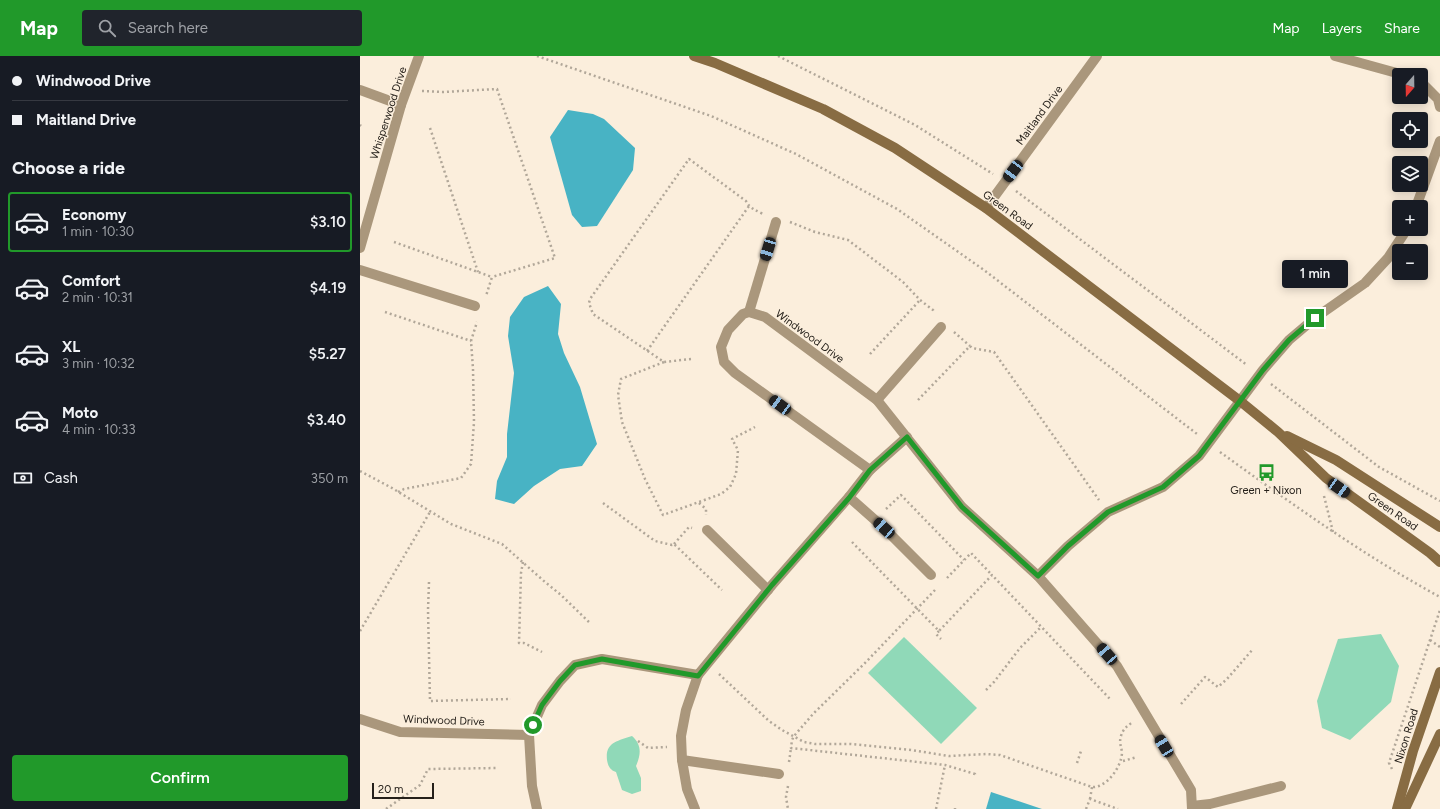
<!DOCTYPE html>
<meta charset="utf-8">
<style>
body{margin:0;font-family:Figtree,sans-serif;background:#20242c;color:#f1f3f6;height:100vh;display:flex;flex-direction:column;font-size:15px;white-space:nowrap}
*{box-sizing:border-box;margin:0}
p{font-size:13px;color:#9ea1a6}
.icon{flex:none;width:22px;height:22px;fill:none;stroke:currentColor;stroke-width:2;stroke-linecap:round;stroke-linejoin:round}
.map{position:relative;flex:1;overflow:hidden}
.side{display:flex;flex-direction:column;background:#171b24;width:360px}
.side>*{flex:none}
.guide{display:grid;align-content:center;height:88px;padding:0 12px;background:#171b24}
.needle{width:26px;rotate:200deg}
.buttons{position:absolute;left:1032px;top:12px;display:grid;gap:8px}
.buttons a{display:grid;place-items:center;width:36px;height:36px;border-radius:4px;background:#171b24;box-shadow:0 2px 10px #0003;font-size:20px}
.scale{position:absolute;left:12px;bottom:10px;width:62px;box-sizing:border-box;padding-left:4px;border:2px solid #25201a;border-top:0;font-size:11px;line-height:14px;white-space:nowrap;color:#25201a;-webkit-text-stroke:3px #fbeedc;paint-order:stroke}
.end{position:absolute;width:18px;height:18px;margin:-9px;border:5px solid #21992a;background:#fff;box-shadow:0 0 0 2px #fff}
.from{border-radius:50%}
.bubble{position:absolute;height:28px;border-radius:4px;background:#171b24;box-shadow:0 2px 10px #0003;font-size:13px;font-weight:600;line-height:28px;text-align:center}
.car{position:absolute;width:12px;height:24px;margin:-12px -6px;border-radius:5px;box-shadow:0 0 3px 1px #0007;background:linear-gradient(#222 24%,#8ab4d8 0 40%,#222 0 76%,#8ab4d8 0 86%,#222 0)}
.guide b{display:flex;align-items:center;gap:14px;height:38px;font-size:15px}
.guide b+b{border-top:1px solid #363941}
.guide i{width:10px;height:10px;background:#f1f3f6}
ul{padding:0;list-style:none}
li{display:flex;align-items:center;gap:12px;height:60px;margin:0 8px 6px;padding:0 4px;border:2px solid transparent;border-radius:4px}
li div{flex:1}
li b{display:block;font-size:15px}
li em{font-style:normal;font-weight:600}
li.current{border-color:#21992a}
li>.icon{width:36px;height:36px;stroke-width:1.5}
h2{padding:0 12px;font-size:18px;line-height:48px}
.pay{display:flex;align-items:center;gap:10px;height:44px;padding:0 12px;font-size:15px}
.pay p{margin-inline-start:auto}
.primary-button{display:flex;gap:8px;margin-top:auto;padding:8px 12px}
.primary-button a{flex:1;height:46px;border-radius:4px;background:#21992a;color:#fff;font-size:16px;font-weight:600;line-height:46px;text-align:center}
header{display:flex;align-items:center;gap:24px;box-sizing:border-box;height:56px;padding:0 20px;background:#21992a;color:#fff}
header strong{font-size:19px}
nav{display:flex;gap:22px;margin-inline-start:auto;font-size:14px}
.search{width:280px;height:36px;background:#20242c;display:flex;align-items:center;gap:10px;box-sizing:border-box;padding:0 14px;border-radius:4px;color:#9ea1a6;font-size:15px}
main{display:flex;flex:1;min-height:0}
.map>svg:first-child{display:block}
.green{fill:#90d9b8}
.water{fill:#48b3c4}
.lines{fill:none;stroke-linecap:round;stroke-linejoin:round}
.path{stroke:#b1a799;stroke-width:2.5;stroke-dasharray:2 3;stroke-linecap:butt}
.lane{stroke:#aa977c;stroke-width:10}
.street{stroke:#aa977c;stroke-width:10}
.secondary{stroke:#886c43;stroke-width:10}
.route{stroke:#21992a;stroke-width:5}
.labels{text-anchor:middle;stroke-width:3;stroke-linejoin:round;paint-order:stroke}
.street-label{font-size:11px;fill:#25201a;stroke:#fbeedc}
.poi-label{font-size:11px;fill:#25201a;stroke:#fbeedc}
</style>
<header>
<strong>Map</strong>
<div class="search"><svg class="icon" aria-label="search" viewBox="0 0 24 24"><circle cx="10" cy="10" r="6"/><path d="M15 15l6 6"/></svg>Search here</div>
<nav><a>Map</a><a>Layers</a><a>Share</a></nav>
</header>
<main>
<section class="side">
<div class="guide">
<b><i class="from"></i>Windwood Drive</b>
<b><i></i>Maitland Drive</b>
</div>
<h2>Choose a ride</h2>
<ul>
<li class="current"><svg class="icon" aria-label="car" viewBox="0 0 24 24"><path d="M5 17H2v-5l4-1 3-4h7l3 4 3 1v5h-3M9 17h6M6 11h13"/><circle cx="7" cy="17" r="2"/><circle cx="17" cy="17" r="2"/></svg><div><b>Economy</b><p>1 min · 10:30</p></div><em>$3.10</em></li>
<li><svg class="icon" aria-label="car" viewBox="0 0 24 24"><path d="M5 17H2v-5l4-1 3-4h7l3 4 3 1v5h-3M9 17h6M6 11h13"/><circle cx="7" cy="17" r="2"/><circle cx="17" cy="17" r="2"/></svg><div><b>Comfort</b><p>2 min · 10:31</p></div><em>$4.19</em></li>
<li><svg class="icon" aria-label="car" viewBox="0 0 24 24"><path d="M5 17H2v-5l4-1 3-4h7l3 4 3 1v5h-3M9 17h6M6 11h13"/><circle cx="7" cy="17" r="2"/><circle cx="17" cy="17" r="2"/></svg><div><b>XL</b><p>3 min · 10:32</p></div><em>$5.27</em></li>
<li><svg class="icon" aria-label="car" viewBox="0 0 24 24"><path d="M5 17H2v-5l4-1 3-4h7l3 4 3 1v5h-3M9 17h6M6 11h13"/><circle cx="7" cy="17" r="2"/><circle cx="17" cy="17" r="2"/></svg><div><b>Moto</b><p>4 min · 10:33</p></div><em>$3.40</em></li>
</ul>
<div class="pay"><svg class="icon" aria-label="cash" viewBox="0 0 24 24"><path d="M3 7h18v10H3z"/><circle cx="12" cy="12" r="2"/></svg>Cash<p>350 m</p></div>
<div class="primary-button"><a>Confirm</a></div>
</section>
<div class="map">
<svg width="1080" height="753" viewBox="0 0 1080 753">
<rect width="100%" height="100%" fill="#fbeedc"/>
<g class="green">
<polygon points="1021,578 1039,610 1031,646 990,684 962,672 957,645 978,583"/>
<polygon points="544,581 617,652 581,688 508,617"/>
<path d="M272,680C282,689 281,698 276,710L281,722V735L272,738L262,734L256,716C250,714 248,710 247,704C245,686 258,685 272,680Z"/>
</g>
<g class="water">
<polygon points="208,54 233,58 244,63 275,92 273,114 237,170 222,171 212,159 190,81"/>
<polygon points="188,230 201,248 198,278 204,297 220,331 237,388 222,410 200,413 174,430 154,448 135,443 137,425 147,401 147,378 154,317 148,280 150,261 164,241"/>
<polygon points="631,736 682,753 626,753"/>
</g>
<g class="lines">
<g class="path">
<polyline points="177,0 351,60 436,98 537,153 624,214 837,378"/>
<polyline points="418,0 555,69 633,118"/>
<polyline points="62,35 83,36 137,33 195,202 132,221"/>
<polyline points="0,69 1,70"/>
<polyline points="70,72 118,216"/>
<polyline points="656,135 887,309"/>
<polyline points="430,166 455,176 488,184 543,226 560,244 573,254 575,257"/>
<polyline points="34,186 132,221 126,240"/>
<polyline points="25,256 111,285"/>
<polyline points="594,276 610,290"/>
<polyline points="287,295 389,150"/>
<polyline points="510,298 560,244"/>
<path d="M331,303L304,306L233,258L229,247L230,243L329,103L386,145C390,153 396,154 403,158"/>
<polyline points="304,306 261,323 258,339 262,366 285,423 303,459 361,438 370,431 376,418 378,394 372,383 395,371"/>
<polyline points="911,328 1019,411 1080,445"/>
<polyline points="558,344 610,290 612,292 634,296 739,444"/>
<path d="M860,396C932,448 1003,499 1080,541"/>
<polyline points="0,415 32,432 91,468 142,488 185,526 201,539 231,568"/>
<polyline points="900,425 906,416"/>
<polyline points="38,436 44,433 101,422 111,408 114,366 113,313 111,285 117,266"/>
<polyline points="964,440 973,476"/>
<polyline points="243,447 295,485 312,489 314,488 362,534"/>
<polyline points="339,447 346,453 346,459"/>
<polyline points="526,453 541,439 604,504"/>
<polyline points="492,486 579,575 632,519 750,643"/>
<polyline points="314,488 329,471 332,472"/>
<polyline points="163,506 161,517 159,587 164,587 182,596"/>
<polyline points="587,522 611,497 632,519"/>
<polyline points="69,526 68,554 70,645 151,643"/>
<polyline points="575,534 505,607 453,658 434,680 432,684 431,692 585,709 615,718 615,721"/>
<polyline points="0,575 70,456"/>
<polyline points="579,575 576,578 581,583"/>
<polyline points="1070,584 1080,591"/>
<path d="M359,618L409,665L422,674L444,686L455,688H491L551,694L589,700L626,698L640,699L732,731C747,732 762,710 762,696C761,690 759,686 761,680C763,673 767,670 773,666"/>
<polyline points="626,634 634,626 660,592 681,571"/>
<polyline points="821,648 845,621 858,631 867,623 893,593"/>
<polyline points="278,685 288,692 307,691"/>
<polyline points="763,705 777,701"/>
<polyline points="429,706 431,692"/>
<polyline points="717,707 721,695"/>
<polyline points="1032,713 1029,707 1080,554"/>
<polyline points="428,730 426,741 428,753"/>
<polyline points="730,743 732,731"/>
<polyline points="26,753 60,729 68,713 138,712"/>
<polyline points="576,753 585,709"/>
<polyline points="595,753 595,752"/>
<polyline points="726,753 730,743 758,753"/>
</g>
<g class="lane">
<polyline points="0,34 41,49"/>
<polyline points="0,214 115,250"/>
<polyline points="389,256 416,166"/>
<polyline points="517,344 581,271"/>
<polyline points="489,441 524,472 571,519"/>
<polyline points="347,474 408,534"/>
<polyline points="322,704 419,718"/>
<polyline points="832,750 850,748 921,730"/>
</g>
<g class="street">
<polyline points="975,0 1044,19"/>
<polyline points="1061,26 1078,43 1080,51"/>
<polyline points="1056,151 1080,85"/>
<polyline points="626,152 737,0"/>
<polyline points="0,192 41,49 59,0"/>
<polyline points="510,414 375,317 364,306 361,291 368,274 383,258 389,256 405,261 517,344 602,451 678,520 757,610 831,734 832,753"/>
<polyline points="678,520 708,490 748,456 803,431 839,400 903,314 929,284 955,262 1005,227 1028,202 1047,173"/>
<polyline points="0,663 40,676 169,679"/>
<polyline points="177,753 172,730 169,679 182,649 200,625 215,609 242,603 338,619 412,529 489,441 510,414 547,381"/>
<polyline points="335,753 327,733 322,704 321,680 326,654 338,619"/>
</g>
<g class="secondary">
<polyline points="334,0 355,7 463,53 535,92 626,152 880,345 918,376 966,422 1070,497 1080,506"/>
<polyline points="927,380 976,404 1080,471"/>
<polyline points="1037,753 1053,695 1080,616"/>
<polyline points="1045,753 1080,678"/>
</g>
</g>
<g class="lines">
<polyline class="route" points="173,669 182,649 200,625 215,609 242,603 338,620 412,529 489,442 510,414 547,381 602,451 678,520 708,490 748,456 803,431 839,400 903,314 929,284 955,262"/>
</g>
<defs>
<symbol id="bus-bare" viewBox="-9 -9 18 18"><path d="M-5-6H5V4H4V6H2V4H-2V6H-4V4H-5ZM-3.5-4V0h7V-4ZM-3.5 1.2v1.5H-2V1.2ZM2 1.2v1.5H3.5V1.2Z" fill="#21992a" stroke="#fbeedc" stroke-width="2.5" paint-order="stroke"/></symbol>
</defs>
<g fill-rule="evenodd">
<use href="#bus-bare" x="894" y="404" width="25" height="25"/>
</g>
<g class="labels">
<g class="street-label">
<text transform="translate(28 57) rotate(-72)" y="4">Whisperwood Drive</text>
<text transform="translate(679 59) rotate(-54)" y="4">Maitland Drive</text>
<text transform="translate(648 154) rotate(36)" y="4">Green Road</text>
<text transform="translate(450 280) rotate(36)" y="4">Windwood Drive</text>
<text transform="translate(1033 455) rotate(35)" y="4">Green Road</text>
<text transform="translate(84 664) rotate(2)" y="4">Windwood Drive</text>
<text transform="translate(1046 680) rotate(-73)" y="4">Nixon Road</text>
</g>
<g class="poi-label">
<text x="906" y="438">Green + Nixon</text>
</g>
</g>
</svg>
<div class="buttons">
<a><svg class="needle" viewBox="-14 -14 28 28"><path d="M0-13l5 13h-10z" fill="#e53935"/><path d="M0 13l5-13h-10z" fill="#9ea1a6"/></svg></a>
<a><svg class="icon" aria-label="locate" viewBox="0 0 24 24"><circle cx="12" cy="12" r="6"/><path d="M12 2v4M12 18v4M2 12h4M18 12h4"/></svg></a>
<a><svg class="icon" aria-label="layers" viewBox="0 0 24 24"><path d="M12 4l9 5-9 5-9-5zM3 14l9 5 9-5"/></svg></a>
<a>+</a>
<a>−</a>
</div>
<div class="scale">20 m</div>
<i class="end from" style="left:173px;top:669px"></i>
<i class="end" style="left:955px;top:262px"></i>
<div class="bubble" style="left:922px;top:204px;width:66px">1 min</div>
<i class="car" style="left:653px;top:115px;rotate:217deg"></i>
<i class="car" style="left:408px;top:193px;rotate:197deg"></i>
<i class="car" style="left:420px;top:349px;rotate:306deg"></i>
<i class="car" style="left:979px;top:432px;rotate:125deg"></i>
<i class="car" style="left:524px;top:472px;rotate:312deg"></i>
<i class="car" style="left:747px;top:598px;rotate:319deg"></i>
<i class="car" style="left:804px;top:690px;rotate:329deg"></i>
</div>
</main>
